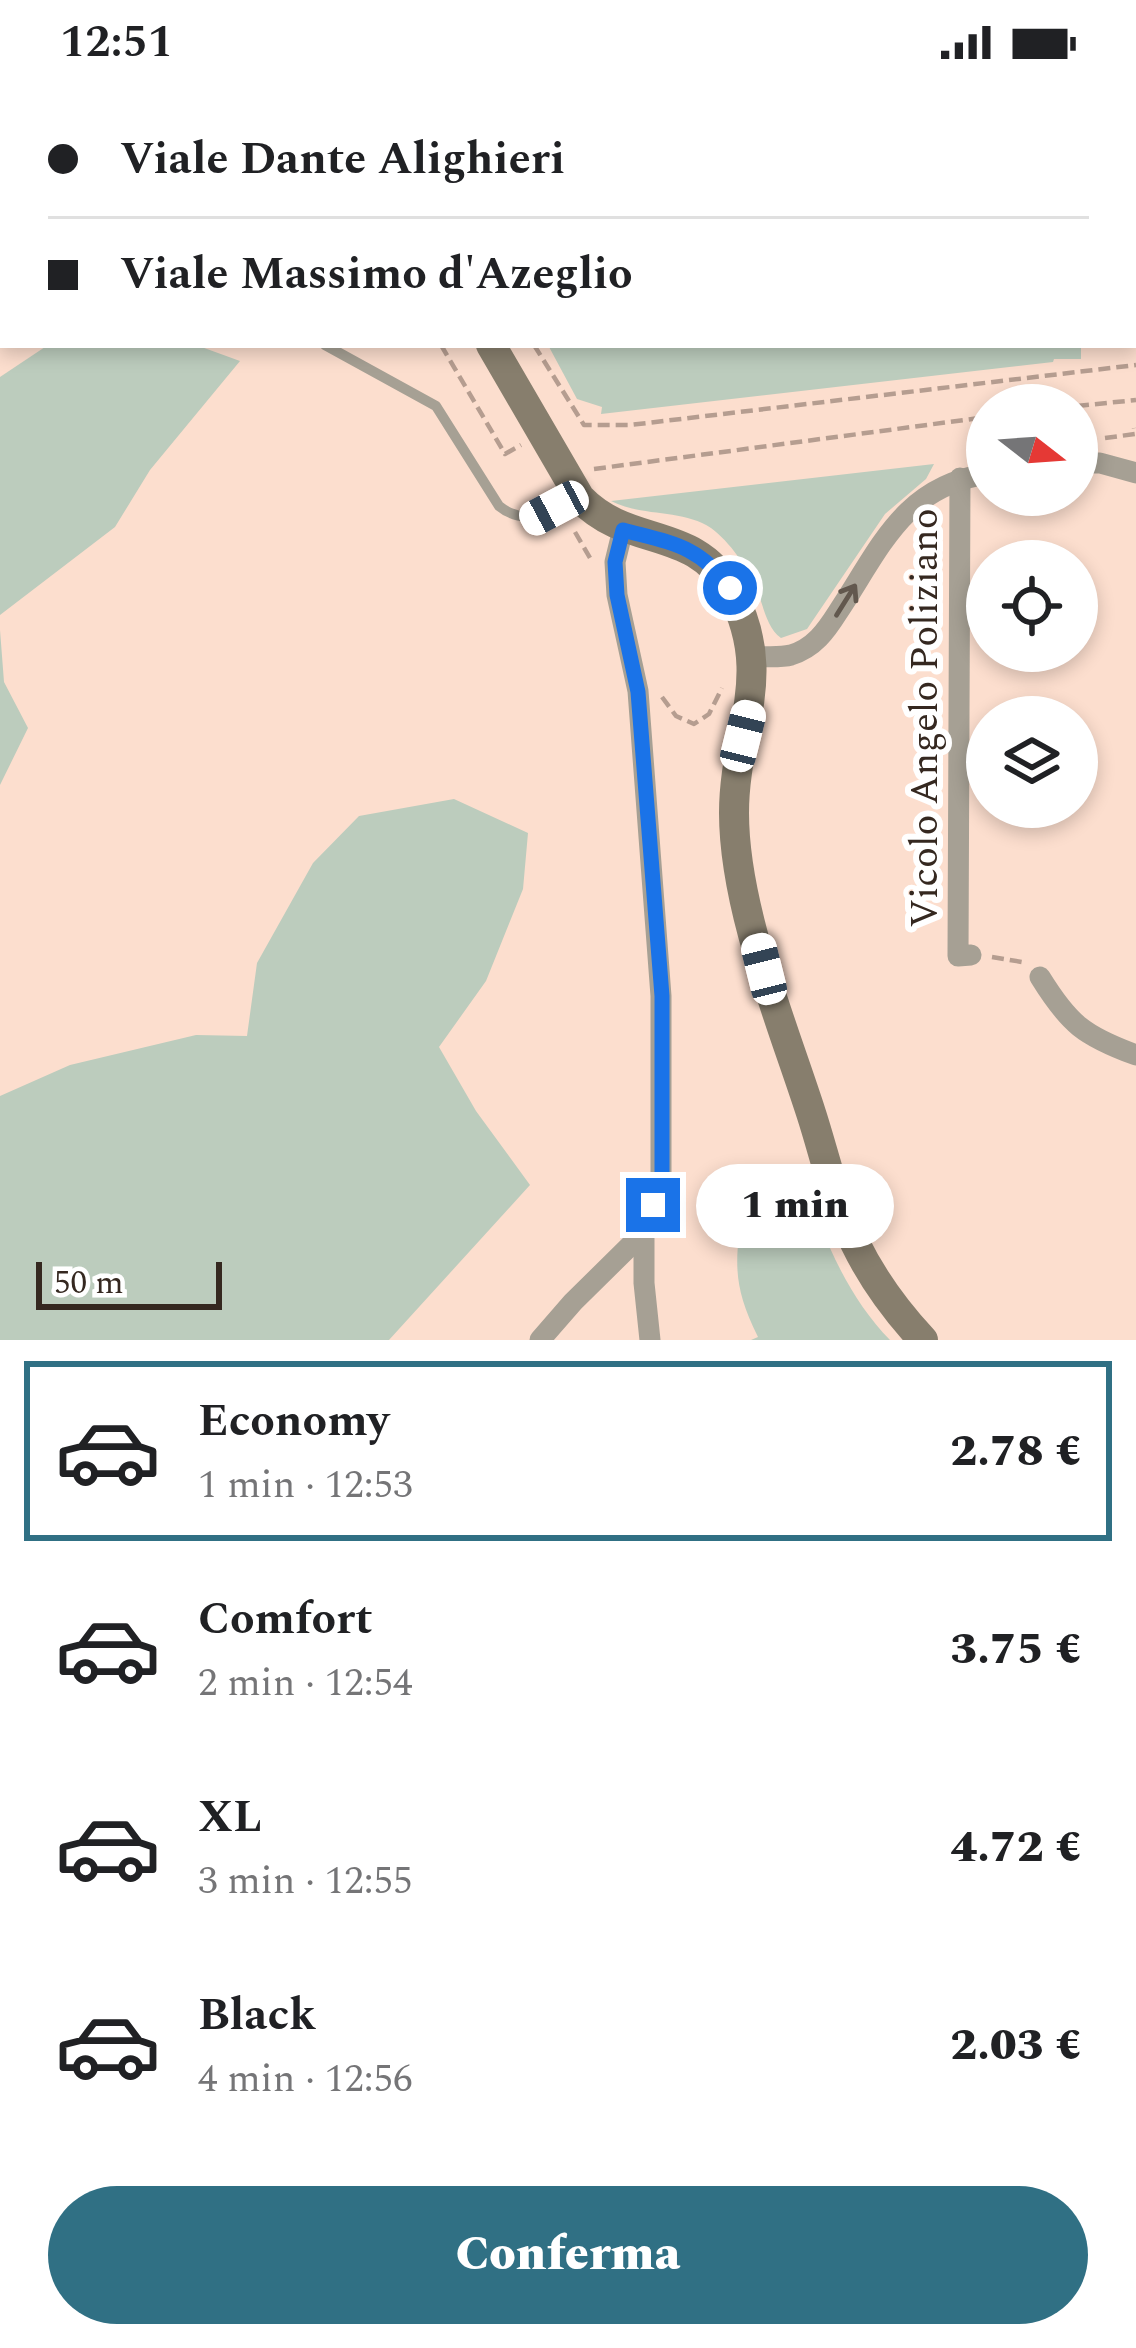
<!DOCTYPE html>
<html lang="it">
<meta charset="utf-8">
<style>
body{margin:0;font-family:Spectral,serif;background:#f6f6f6;color:#202124;height:100vh;display:flex;flex-direction:column;font-size:45px;white-space:nowrap}
*{box-sizing:border-box;margin:0}
p{font-size:39px;color:#757577}
.icon{flex:none;width:66px;height:66px;fill:none;stroke:currentColor;stroke-width:2;stroke-linecap:round;stroke-linejoin:round}
.map{position:relative;height:1256px;overflow:hidden}
.sheet{display:flex;flex-direction:column;background:#fff;flex:1}
.sheet>*{flex:none}
.hud{position:absolute;left:0px;top:0px;width:1137px;height:264px;box-shadow:0 6px 18px #0003;display:grid;align-content:center;height:264px;padding:0 48px;background:#fff}
.needle{width:78px;rotate:107deg}
.controls{position:absolute;left:966px;top:300px;display:grid;gap:24px}
.controls a{display:grid;place-items:center;width:132px;height:132px;border-radius:50%;background:#fff;box-shadow:0 6px 18px #0003;font-size:60px}
.scale{position:absolute;left:36px;bottom:30px;width:186px;box-sizing:border-box;padding-left:12px;border:6px solid #352820;border-top:0;font-size:33px;line-height:42px;white-space:nowrap;color:#352820;-webkit-text-stroke:9px #fff;paint-order:stroke}
.end{position:absolute;width:54px;height:54px;margin:-27px;border:15px solid #1a73e8;background:#fff;box-shadow:0 0 0 6px #fff}
.from{border-radius:50%}
.bubble{position:absolute;height:84px;border-radius:42px;background:#fff;box-shadow:0 6px 18px #0003;font-size:39px;font-weight:800;line-height:84px;text-align:center}
.car{position:absolute;width:36px;height:72px;margin:-36px -18px;border-radius:15px;box-shadow:0 0 9px 3px #0007;background:linear-gradient(#fff 24%,#345 0 40%,#fff 0 76%,#345 0 86%,#fff 0)}
.hud b{display:flex;align-items:center;gap:42px;height:114px;font-size:45px}
.hud b+b{border-top:3px solid #e0e0e0}
.hud i{width:30px;height:30px;background:#202124}
ul{padding:21px 0 0;list-style:none}
li{display:flex;align-items:center;gap:36px;height:180px;margin:0 24px 18px;padding:0 24px;border:6px solid transparent;border-radius:0px}
li div{flex:1}
li b{display:block;font-size:45px}
li em{font-style:normal;font-weight:800}
li.selected{border-color:#307084}
li>.icon{width:108px;height:108px;stroke-width:1.5}
.button{display:flex;gap:24px;margin-top:auto;padding:24px 48px}
.button a{flex:1;height:138px;border-radius:72px;background:#307084;color:#fff;font-size:48px;font-weight:800;line-height:138px;text-align:center}
.status{display:flex;justify-content:space-between;align-items:center;height:84px;padding:0 60px;background:#fff;direction:ltr}
.status svg{height:33px;fill:currentColor}
.map>svg:first-child{display:block}
.green{fill:#bcccbd}
.lines{fill:none;stroke-linecap:round;stroke-linejoin:round}
.path{stroke:#b59d90;stroke-width:4.5;stroke-dasharray:12 6;stroke-linecap:butt}
.lane{stroke:#a6a094;stroke-width:10}
.street{stroke:#a6a094;stroke-width:21}
.secondary{stroke:#877e6d;stroke-width:30}
.oneway{stroke:#62584e}
.route{stroke:#1a73e8;stroke-width:15}
.labels{text-anchor:middle;stroke-width:12;stroke-linejoin:round;paint-order:stroke}
.street-label{font-size:39px;fill:#352820;stroke:#fff}
</style>
<div class="status"><b>12:51</b><svg viewBox="0 0 49 12"><path d="M0 12V9h3v3zM5 12V6h3v6zM10 12V3h3v9zM15 12V0h3v12zM26 1h20v11H26zM47 4h2v5h-2z"/></svg></div>
<div class="map">
<svg width="1136" height="1256" viewBox="0 0 1136 1256">
<rect width="100%" height="100%" fill="#fcdece"/>
<g class="green">
<polygon points="398,0 1136,0 1136,180 1134,3"/>
<polygon points="54,261 196,261 240,277 150,386 115,443 0,531 0,293 45,263"/>
<polygon points="548,261 1081,261 1081,275 1054,275 1053,278 601,330 602,323 577,315"/>
<path d="M934,380L926,395L885,430L807,545L781,554C766,543 764,522 756,504C747,483 730,458 711,444C683,425 642,433 611,417Z"/>
<polygon points="0,546 4,598 28,644 0,701"/>
<polygon points="454,715 528,749 523,805 486,897 439,963 476,1027 530,1101 389,1256 0,1256 0,1012 70,981 196,951 247,952 257,879 313,779 359,732"/>
<path d="M802,1086C820,1147 845,1210 890,1256H751L758,1253C731,1199 735,1175 744,1118Z"/>
</g>
<g class="lines">
<g class="path">
<polyline points="287,0 289,3"/>
<polyline points="385,0 386,3"/>
<polyline points="441,261 505,370 521,361"/>
<polyline points="534,261 584,341 630,341 1136,281"/>
<polyline points="1077,322 1136,316"/>
<polyline points="1105,354 1135,350 1134,344"/>
<polyline points="594,385 987,333"/>
<polyline points="575,448 590,474"/>
<polyline points="662,613 676,632 694,640 709,630 722,604"/>
<polyline points="992,873 1022,878"/>
</g>
<g class="lane">
<polyline points="0,150 3,153"/>
<path d="M325,261L436,322L499,422C526,444 551,426 579,414"/>
</g>
<g class="street">
<polyline points="1077,379 1100,379 1136,389"/>
<polyline points="960,394 958,872 971,871"/>
<polyline points="623,445 615,478 617,511 638,607 661,912 661,1094 644,1148 644,1199 650,1256"/>
<path d="M754,573C765,572 780,574 791,571C814,564 826,547 838,528C880,465 903,402 987,390"/>
<path d="M1040,893C1069,940 1084,952 1136,971"/>
<polyline points="540,1256 573,1218 644,1148"/>
</g>
<g class="secondary">
<polyline points="343,0 345,3"/>
<path d="M491,261L580,414C629,465 695,441 730,506C776,590 734,645 734,729C734,824 782,939 811,1029C825,1072 835,1120 855,1159C873,1196 895,1226 923,1256"/>
</g>
</g>
<defs><path id="oneway-shaft" d="M-6 0H5M1.5-3L5.5 0L1.5 3" fill="none" stroke-width="1.6" stroke-linecap="round" stroke-linejoin="round" transform="scale(3)"/></defs>
<use class="oneway" href="#oneway-shaft" transform="translate(846 516) rotate(-58)"/>
<g class="lines">
<path class="route" d="M653,1121L662,1094V912L638,608L617,511L615,478L623,446C671,459 699,461 730,504"/>
</g>
<g class="labels">
<g class="street-label">
<text transform="translate(923 634) rotate(-90)" y="14">Vicolo Angelo Poliziano</text>
</g>
</g>
</svg>
<div class="controls">
<a><svg class="needle" viewBox="-14 -14 28 28"><path d="M0-13l5 13h-10z" fill="#e53935"/><path d="M0 13l5-13h-10z" fill="#757577"/></svg></a>
<a><svg class="icon" aria-label="locate" viewBox="0 0 24 24"><circle cx="12" cy="12" r="6"/><path d="M12 2v4M12 18v4M2 12h4M18 12h4"/></svg></a>
<a><svg class="icon" aria-label="layers" viewBox="0 0 24 24"><path d="M12 4l9 5-9 5-9-5zM3 14l9 5 9-5"/></svg></a>
</div>
<div class="scale">50 m</div>
<i class="end from" style="left:730px;top:504px"></i>
<i class="end" style="left:653px;top:1121px"></i>
<div class="bubble" style="left:696px;top:1080px;width:198px">1 min</div>
<i class="car" style="left:554px;top:424px;rotate:242deg"></i>
<i class="car" style="left:743px;top:652px;rotate:14deg"></i>
<i class="car" style="left:764px;top:885px;rotate:346deg"></i>
<div class="hud">
<b><i class="from"></i>Viale Dante Alighieri</b>
<b><i></i>Viale Massimo d'Azeglio</b>
</div>
</div>
<section class="sheet">
<ul>
<li class="selected"><svg class="icon" aria-label="car" viewBox="0 0 24 24"><path d="M5 17H2v-5l4-1 3-4h7l3 4 3 1v5h-3M9 17h6M6 11h13"/><circle cx="7" cy="17" r="2"/><circle cx="17" cy="17" r="2"/></svg><div><b>Economy</b><p>1 min · 12:53</p></div><em>2.78 €</em></li>
<li><svg class="icon" aria-label="car" viewBox="0 0 24 24"><path d="M5 17H2v-5l4-1 3-4h7l3 4 3 1v5h-3M9 17h6M6 11h13"/><circle cx="7" cy="17" r="2"/><circle cx="17" cy="17" r="2"/></svg><div><b>Comfort</b><p>2 min · 12:54</p></div><em>3.75 €</em></li>
<li><svg class="icon" aria-label="car" viewBox="0 0 24 24"><path d="M5 17H2v-5l4-1 3-4h7l3 4 3 1v5h-3M9 17h6M6 11h13"/><circle cx="7" cy="17" r="2"/><circle cx="17" cy="17" r="2"/></svg><div><b>XL</b><p>3 min · 12:55</p></div><em>4.72 €</em></li>
<li><svg class="icon" aria-label="car" viewBox="0 0 24 24"><path d="M5 17H2v-5l4-1 3-4h7l3 4 3 1v5h-3M9 17h6M6 11h13"/><circle cx="7" cy="17" r="2"/><circle cx="17" cy="17" r="2"/></svg><div><b>Black</b><p>4 min · 12:56</p></div><em>2.03 €</em></li>
</ul>
<div class="button"><a>Conferma</a></div>
</section>
